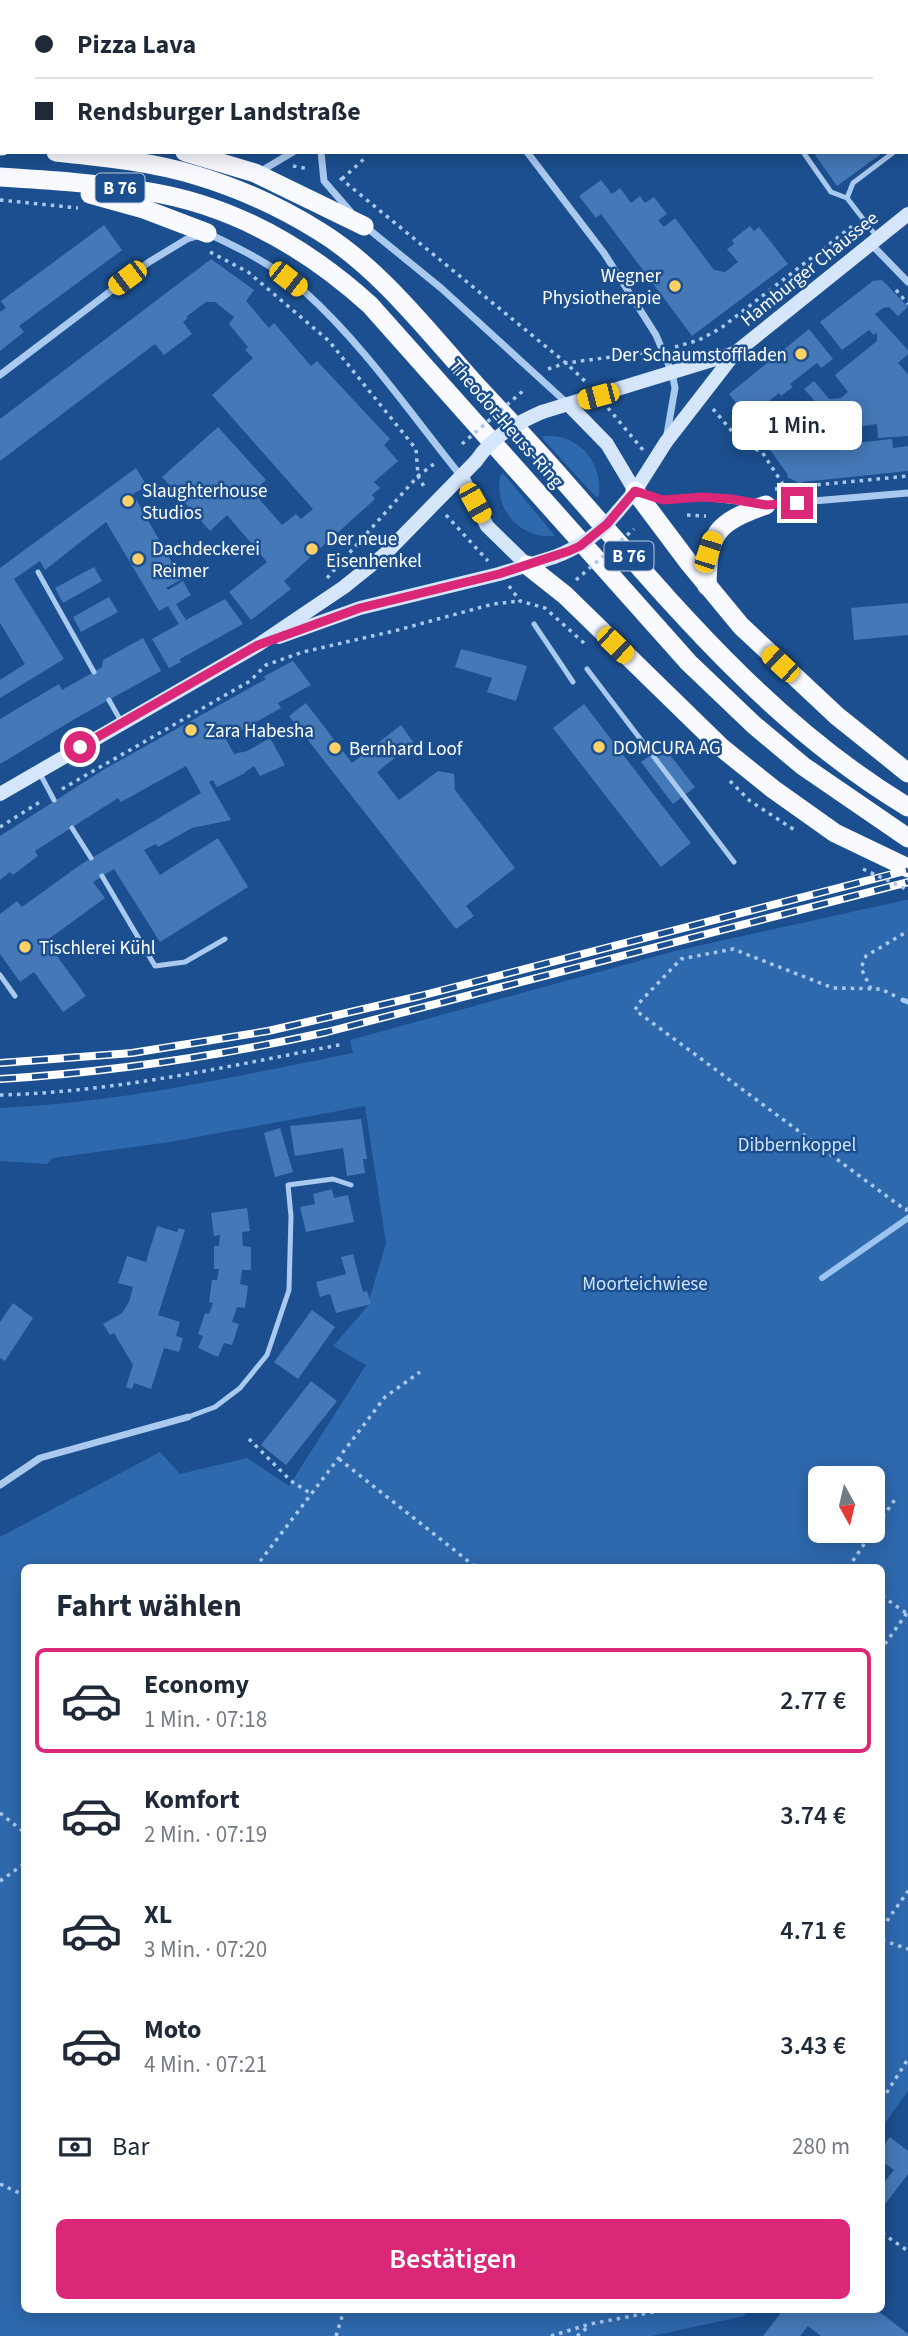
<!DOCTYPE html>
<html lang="de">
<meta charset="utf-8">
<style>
body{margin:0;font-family:"Source Sans 3",sans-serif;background:#f2f2f3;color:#1f2937;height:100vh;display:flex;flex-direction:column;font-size:26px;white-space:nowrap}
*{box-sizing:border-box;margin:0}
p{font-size:23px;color:#747a83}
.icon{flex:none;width:38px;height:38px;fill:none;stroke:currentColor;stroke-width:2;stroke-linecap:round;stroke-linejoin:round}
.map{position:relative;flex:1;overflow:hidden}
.sheet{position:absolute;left:21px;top:1564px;width:864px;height:749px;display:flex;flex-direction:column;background:#fff;border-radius:10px;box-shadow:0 4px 18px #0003}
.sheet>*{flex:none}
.guide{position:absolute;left:0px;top:0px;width:908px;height:154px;box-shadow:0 4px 18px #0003;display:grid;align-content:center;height:154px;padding:0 35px;background:#fff}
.needle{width:46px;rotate:172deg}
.fabs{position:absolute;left:808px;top:1466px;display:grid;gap:14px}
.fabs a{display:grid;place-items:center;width:77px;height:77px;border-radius:10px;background:#fff;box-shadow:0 4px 18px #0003;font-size:35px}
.end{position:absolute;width:32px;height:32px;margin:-16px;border:9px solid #db2777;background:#fff;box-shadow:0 0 0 4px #fff}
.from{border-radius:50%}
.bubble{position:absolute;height:49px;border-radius:10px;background:#fff;box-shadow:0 4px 18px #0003;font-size:23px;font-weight:600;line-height:49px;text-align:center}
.car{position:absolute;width:21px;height:42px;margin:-21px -10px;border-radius:9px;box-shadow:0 0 5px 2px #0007;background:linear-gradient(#f5c518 24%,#345 0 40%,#f5c518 0 76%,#345 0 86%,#f5c518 0)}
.guide b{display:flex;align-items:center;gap:24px;height:66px;font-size:26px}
.guide b+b{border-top:2px solid #e0e1e3}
.guide i{width:18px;height:18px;background:#1f2937}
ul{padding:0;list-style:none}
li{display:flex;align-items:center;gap:21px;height:105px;margin:0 14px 10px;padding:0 21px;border:4px solid transparent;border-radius:10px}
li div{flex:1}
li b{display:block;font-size:26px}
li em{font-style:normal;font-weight:600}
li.current{border-color:#db2777}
li>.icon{width:63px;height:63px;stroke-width:1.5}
h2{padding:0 35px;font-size:32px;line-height:84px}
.pay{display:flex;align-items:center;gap:18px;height:77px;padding:0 35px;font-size:26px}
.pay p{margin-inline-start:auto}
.primary-button{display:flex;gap:14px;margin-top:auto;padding:14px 35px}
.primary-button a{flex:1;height:80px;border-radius:10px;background:#db2777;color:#fff;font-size:28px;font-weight:600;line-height:80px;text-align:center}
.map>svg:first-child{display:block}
.green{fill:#2e69ad;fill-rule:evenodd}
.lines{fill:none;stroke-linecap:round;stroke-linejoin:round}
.stream{stroke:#9cc4f0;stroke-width:6}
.building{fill:#4478b7}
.path{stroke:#a9c9ee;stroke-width:3.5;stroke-dasharray:3.5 5;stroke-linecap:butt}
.service{stroke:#a9c9ee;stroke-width:5}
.minor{stroke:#a9c9ee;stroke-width:7}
.secondary{stroke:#d6e6fa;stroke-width:14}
.trunk{stroke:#f8faff;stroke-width:19}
.rail-casing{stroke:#fff;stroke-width:8}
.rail{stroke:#1b4f8f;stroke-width:5;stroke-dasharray:16;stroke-linecap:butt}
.path-bridge{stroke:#a9c9ee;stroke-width:3.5;stroke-dasharray:3.5 5;stroke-linecap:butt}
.secondary-bridge{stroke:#d6e6fa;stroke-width:14}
.route{stroke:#db2777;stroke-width:9}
.poi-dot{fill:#ffd166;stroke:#1b4f8f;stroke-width:2.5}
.labels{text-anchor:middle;stroke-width:5;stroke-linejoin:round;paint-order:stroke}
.shield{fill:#1b4f8f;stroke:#bbcadd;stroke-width:2}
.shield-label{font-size:18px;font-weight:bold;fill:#fff}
.street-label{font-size:19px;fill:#fff;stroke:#1b4f8f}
.poi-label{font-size:19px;fill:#fff;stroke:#1b4f8f;text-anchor:start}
.park-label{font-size:19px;fill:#cfe3fa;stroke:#1b4f8f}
</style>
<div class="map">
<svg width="908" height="2336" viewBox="0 0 908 2336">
<rect width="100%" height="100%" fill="#1b4f8f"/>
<g class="green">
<path d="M543,436C578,433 603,462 599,496L596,497L543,439Z"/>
<path d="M503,473L555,536C520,539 494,510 500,476Z"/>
<path d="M906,900H908V2091L882,2127V1568H24V2310H749L744,2316L652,2336H0V1537L160,1452L180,1474L247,1458L289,1486L366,1365L333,1346L367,1307L386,1243L365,1106L170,1142L53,1158L47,1164L0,1161V1108C119,1103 237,1076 353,1053L350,1040L675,951ZM821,1479H873V1531H821Z"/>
</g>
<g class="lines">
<polyline class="stream" points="822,1278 908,1218"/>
</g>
<g class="building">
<polygon points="813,152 880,152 881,154 837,186"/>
<polygon points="601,180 612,194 620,188 631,203 640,196 645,203 654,197 667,214 658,220 664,227 675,218 714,270 725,272 738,262 727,249 734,244 732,240 750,226 754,231 759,227 788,264 692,336 601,214 596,218 579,196"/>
<polygon points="104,225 122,250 19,326 24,332 0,351 0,312 6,308 1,301"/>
<polygon points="211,259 254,290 246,301 269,328 274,323 311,366 317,361 390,439 384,445 398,461 374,482 380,488 372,495 375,499 284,581 291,589 251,620 229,592 267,562 227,515 210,531 162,477 218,427 266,480 253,492 282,525 296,514 301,519 313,509 212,395 253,358 245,350 248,347 229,324 234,317 215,302 206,302 186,317 188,318 183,322 192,334 164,355 155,344 0,461 0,419"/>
<polygon points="882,280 908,307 898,316 889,307 883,308 875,314 908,350 908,354 898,363 908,374 908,436 878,438 877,424 829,431 827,419 831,419 804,389 814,381 829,399 841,398 848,392 835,375 877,341 877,332 874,335 869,330 842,350 820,322 873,281"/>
<polygon points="809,329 833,359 821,368 817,363 790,384 793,387 781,396 779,393 769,401 774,406 764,415 761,411 750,420 729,394"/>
<polygon points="791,426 806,447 812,449 837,447 837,445 892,439 893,448 908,446 908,471 802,482 801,484 787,477 788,475 766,444"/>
<polygon points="136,468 147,486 133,494 174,566 158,575 174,567 182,579 166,588 168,590 183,581 191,595 176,604 186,620 225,599 243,624 180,659 181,662 169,668 152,639 179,624 168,606 159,611 106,522 45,570 40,561 14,579 64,659 0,698 0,680 25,664 0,623 0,568"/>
<polygon points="94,567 102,581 63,603 55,588"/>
<polygon points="109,597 118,612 81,632 73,617"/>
<polygon points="908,603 908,635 854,640 851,608"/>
<polygon points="143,638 161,671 78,717 0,764 0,719 59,684 62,690 99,669 102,667 103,660"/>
<polygon points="461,649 527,666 516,701 487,692 492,678 455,667"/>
<polygon points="293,661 311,685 278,703 281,708 226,739 234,754 247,751 270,738 285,765 260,776 254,766 245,772 245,773 217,787 213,780 209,782 231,820 192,828 158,847 156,844 144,850 160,875 218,838 248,887 160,942 114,869 93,882 105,898 46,941 86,996 63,1012 34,972 20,982 0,954 0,914 17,901 22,907 80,865 201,793 186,766 121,802 118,798 35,851 38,856 13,875 10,872 0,880 0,836 103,770 266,679 263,677"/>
<polygon points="306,703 352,763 401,725 414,743 377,772 399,800 438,771 454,774 455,790 515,868 466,906 474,916 456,929 289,716"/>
<polygon points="584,704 691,843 661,867 553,728"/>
<polygon points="663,746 695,787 673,804 641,762"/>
<polygon points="361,1119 367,1159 363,1159 365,1173 347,1176 343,1148 295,1156 290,1126"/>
<polygon points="280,1128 293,1172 275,1177 264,1133"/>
<polygon points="332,1189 334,1198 348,1195 354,1222 306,1232 300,1207 315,1204 313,1194"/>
<polygon points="247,1208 250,1231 242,1232 243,1246 251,1247 251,1270 242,1270 240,1284 248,1286 245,1308 237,1307 232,1322 239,1324 232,1345 224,1343 218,1357 198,1348 203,1336 198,1334 205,1313 209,1314 213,1303 209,1302 212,1280 217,1280 219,1269 214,1269 214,1246 219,1246 220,1235 214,1236 211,1213"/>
<polygon points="157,1226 177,1232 179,1228 185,1230 158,1315 180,1322 176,1336 183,1338 179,1352 164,1348 151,1389 134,1383 132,1389 126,1387 133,1365 114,1333 110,1335 103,1324 122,1313 129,1302 133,1287 118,1283 127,1256 146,1262"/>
<polygon points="353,1254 363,1292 367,1291 371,1304 336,1313 330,1294 320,1297 316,1282 346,1274 341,1257"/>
<polygon points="13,1303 33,1318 5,1361 0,1358 0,1322"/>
<polygon points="312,1310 335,1327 298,1379 274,1362"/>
<polygon points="311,1381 337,1401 286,1465 261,1445"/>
<polygon points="890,2137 908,2151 908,2174 882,2208 882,2185 894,2170 882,2161 882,2148"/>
<polygon points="783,2310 877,2310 908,2334 908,2336 821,2336 808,2326 800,2336 763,2336"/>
</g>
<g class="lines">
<g class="path">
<polyline points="58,2 59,0"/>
<polyline points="0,115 2,115"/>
<polyline points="293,166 309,169"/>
<polyline points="340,178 566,363 587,383"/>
<polyline points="342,179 365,158"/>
<polyline points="0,200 78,208"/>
<polyline points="210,252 248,272 329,341 416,449 418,476 426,490"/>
<polyline points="896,290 908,304"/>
<polyline points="675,347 699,340 721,328 855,224"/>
<polyline points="548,369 566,363 650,352"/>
<polyline points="608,408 643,450"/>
<polyline points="713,409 742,443 762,452 786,489"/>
<polyline points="775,489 908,476"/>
<polyline points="446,515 488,561"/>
<polyline points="687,515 706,516"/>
<polyline points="327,578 418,476 434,464"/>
<polyline points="509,586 520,601 545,608 584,643"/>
<polyline points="730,781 750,801 796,831"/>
<polyline points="62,789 250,681 266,665 303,652 394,631 493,604 520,601"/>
<polyline points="0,827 43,800"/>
<polyline points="871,989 861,968 866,956 908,931"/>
<polyline points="895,996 881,989 833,988 733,949 681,959 639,1003 635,1010 896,1203 906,1210 908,1208"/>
<path d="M0,1095C116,1092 230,1066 344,1044"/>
<polyline points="249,1439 291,1481 310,1493"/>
<polyline points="339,1459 477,1568"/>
<polyline points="873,1531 896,1498"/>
<polyline points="668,1567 668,1568"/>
<polyline points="255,1568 385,1397 420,1372"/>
<polyline points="848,1568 873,1531"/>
<polyline points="882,1596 906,1613"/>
<polyline points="885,1644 907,1613"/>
<polyline points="0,1813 24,1832"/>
<polyline points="0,1881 24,1864"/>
<polyline points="882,1928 908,1891"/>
<polyline points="882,1940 908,1949"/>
<polyline points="882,2100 908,2059"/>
<polyline points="0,2184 24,2195"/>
<polyline points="882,2233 908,2251"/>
<polyline points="336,2336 344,2310"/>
<polyline points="551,2336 590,2324 664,2310"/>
<polyline points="577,2336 589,2326"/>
</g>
<g class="service">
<polyline points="906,5 908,3"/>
<polyline points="906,143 908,142"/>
<polyline points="803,152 831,192 847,198 877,237"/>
<polyline points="847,198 853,183 894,152"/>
<polyline points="38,572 94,672"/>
<polyline points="534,624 573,682"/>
<polyline points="587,669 734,862"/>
<polyline points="109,700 122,723"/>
<polyline points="39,772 54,800"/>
<polyline points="72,828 91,858"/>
<polyline points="102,876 155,966 185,962 225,939"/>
<polyline points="0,975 15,996"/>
<polyline points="903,1000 908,1002"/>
<polyline points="188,1417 215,1407 240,1388 267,1355 289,1290 291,1216 288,1185 333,1179 351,1185"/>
</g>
<g class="minor">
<polyline points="411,0 413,2"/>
<polyline points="321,152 324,181 350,211"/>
<polyline points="527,152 604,253 656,335 672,373 675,388 667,434"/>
<polyline points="261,171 293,152"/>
<polyline points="366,227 441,288 568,404"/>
<polyline points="870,243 908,282"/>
<path d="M0,375L149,262L187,239L207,233C241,249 275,266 304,291C364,345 410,413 461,476"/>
<polyline points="642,494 663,500 702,497 755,503"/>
<polyline points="766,505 908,493"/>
<polyline points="0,1485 40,1458 188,1417"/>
</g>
<g class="secondary">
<polyline points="568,404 607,444 635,491"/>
<polyline points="542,412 735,353"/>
<polyline points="462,477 487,526 527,565"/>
<polyline points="618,511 635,491 666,442 735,353 908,214"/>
<polyline points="279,637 360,608 499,574 554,557"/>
<polyline points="0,794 258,645 344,587 385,554 476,461"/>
</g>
<g class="trunk">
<polyline points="0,146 2,146"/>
<path d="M56,152C103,157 153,162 198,176C241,189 282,208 319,231C380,268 430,334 477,386C506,417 535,448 563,480C669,600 769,724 908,807"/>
<polyline points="185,152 255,173 364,226"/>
<path d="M0,177C48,180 96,183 144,191C230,204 306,247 370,305L689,663L754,725L803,766L908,838"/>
<polyline points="90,194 144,209 207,233"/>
<polyline points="635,491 689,563 741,626 837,716 908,773"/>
<polyline points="527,565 565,595 722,748 773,789 835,833 908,868"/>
<path d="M707,586C708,532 716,523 766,505"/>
</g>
<defs>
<g id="rail">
<polyline points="0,1063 132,1053 268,1031 420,996 908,870"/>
<path d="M0,1079C111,1072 219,1056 327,1032L908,882"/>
</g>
</defs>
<use href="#rail" class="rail-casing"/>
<use href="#rail" class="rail"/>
<g class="path-bridge">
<polyline points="462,444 524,390"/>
<polyline points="576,580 634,529"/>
<polyline points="863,869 908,890"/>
</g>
<g class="secondary-bridge">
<path d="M476,461C493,436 515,424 542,412"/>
<path d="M554,557C581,547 600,533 618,511"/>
</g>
</g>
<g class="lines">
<polyline class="route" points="80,747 258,645 360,608 499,574 569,551 580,546 607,524 635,491 663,500 702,497 731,499 766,505 797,503"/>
</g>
<g class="poi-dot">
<circle cx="675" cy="286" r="7"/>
<circle cx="801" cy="354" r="7"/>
<circle cx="128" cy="501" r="7"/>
<circle cx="312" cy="549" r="7"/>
<circle cx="138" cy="559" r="7"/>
<circle cx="191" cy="730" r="7"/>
<circle cx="599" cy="747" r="7"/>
<circle cx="335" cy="748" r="7"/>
<circle cx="25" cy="947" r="7"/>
</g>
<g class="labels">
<g class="shield">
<rect x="95.5" y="173.5" width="49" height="29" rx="5"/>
<rect x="604.5" y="541.5" width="49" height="29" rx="5"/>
</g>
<g class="shield-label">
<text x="120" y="194">B 76</text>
<text x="629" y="562">B 76</text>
</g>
<g class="street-label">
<text transform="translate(809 268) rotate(-39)" y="7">Hamburger Chaussee</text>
<text transform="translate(507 423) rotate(49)" y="7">Theodor-Heuss-Ring</text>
</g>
<g class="poi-label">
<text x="661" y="282" text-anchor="end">Wegner<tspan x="661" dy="22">Physiotherapie</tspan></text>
<text x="787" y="361" text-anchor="end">Der Schaumstoffladen</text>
<text x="142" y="497">Slaughterhouse<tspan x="142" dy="22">Studios</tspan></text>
<text x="326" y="545">Der neue<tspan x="326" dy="22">Eisenhenkel</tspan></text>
<text x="152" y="555">Dachdeckerei<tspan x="152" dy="22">Reimer</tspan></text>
<text x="205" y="737">Zara Habesha</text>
<text x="613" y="754">DOMCURA AG</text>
<text x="349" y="755">Bernhard Loof</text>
<text x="39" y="954">Tischlerei Kühl</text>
</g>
<g class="park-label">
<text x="797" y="1151">Dibbernkoppel</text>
<text x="645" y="1290">Moorteichwiese</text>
</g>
</g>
</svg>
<div class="fabs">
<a><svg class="needle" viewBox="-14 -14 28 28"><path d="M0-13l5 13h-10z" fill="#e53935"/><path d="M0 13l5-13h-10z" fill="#747a83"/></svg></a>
</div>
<i class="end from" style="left:80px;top:747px"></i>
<i class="end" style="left:797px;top:503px"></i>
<div class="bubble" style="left:732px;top:401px;width:130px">1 Min.</div>
<i class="car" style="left:127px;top:278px;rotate:233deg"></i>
<i class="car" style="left:288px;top:279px;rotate:128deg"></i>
<i class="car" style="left:598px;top:396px;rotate:255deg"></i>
<i class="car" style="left:475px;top:503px;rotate:151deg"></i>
<i class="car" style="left:708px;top:552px;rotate:18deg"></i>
<i class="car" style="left:615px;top:645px;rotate:134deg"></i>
<i class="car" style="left:780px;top:664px;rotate:313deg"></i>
<div class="guide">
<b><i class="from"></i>Pizza Lava</b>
<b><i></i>Rendsburger Landstraße</b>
</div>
<section class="sheet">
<h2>Fahrt wählen</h2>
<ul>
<li class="current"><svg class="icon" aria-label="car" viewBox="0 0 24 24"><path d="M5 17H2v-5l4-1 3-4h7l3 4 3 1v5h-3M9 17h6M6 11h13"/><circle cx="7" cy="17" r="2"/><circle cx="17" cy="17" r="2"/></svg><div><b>Economy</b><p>1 Min. · 07:18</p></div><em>2.77 €</em></li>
<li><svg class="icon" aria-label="car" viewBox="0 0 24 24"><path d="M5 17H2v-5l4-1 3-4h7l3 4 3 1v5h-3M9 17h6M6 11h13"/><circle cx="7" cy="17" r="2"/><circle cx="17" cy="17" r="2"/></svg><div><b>Komfort</b><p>2 Min. · 07:19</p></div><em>3.74 €</em></li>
<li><svg class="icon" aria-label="car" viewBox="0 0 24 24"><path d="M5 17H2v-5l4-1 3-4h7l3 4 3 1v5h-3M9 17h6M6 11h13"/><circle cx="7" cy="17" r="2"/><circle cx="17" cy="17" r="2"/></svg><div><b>XL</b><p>3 Min. · 07:20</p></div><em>4.71 €</em></li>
<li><svg class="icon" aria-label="car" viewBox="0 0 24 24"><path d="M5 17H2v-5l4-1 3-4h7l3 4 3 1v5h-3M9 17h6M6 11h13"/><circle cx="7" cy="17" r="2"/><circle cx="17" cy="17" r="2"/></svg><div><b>Moto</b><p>4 Min. · 07:21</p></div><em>3.43 €</em></li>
</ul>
<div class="pay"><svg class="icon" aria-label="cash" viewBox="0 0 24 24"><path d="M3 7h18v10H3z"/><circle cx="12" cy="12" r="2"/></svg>Bar<p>280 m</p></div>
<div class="primary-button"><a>Bestätigen</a></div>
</section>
</div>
